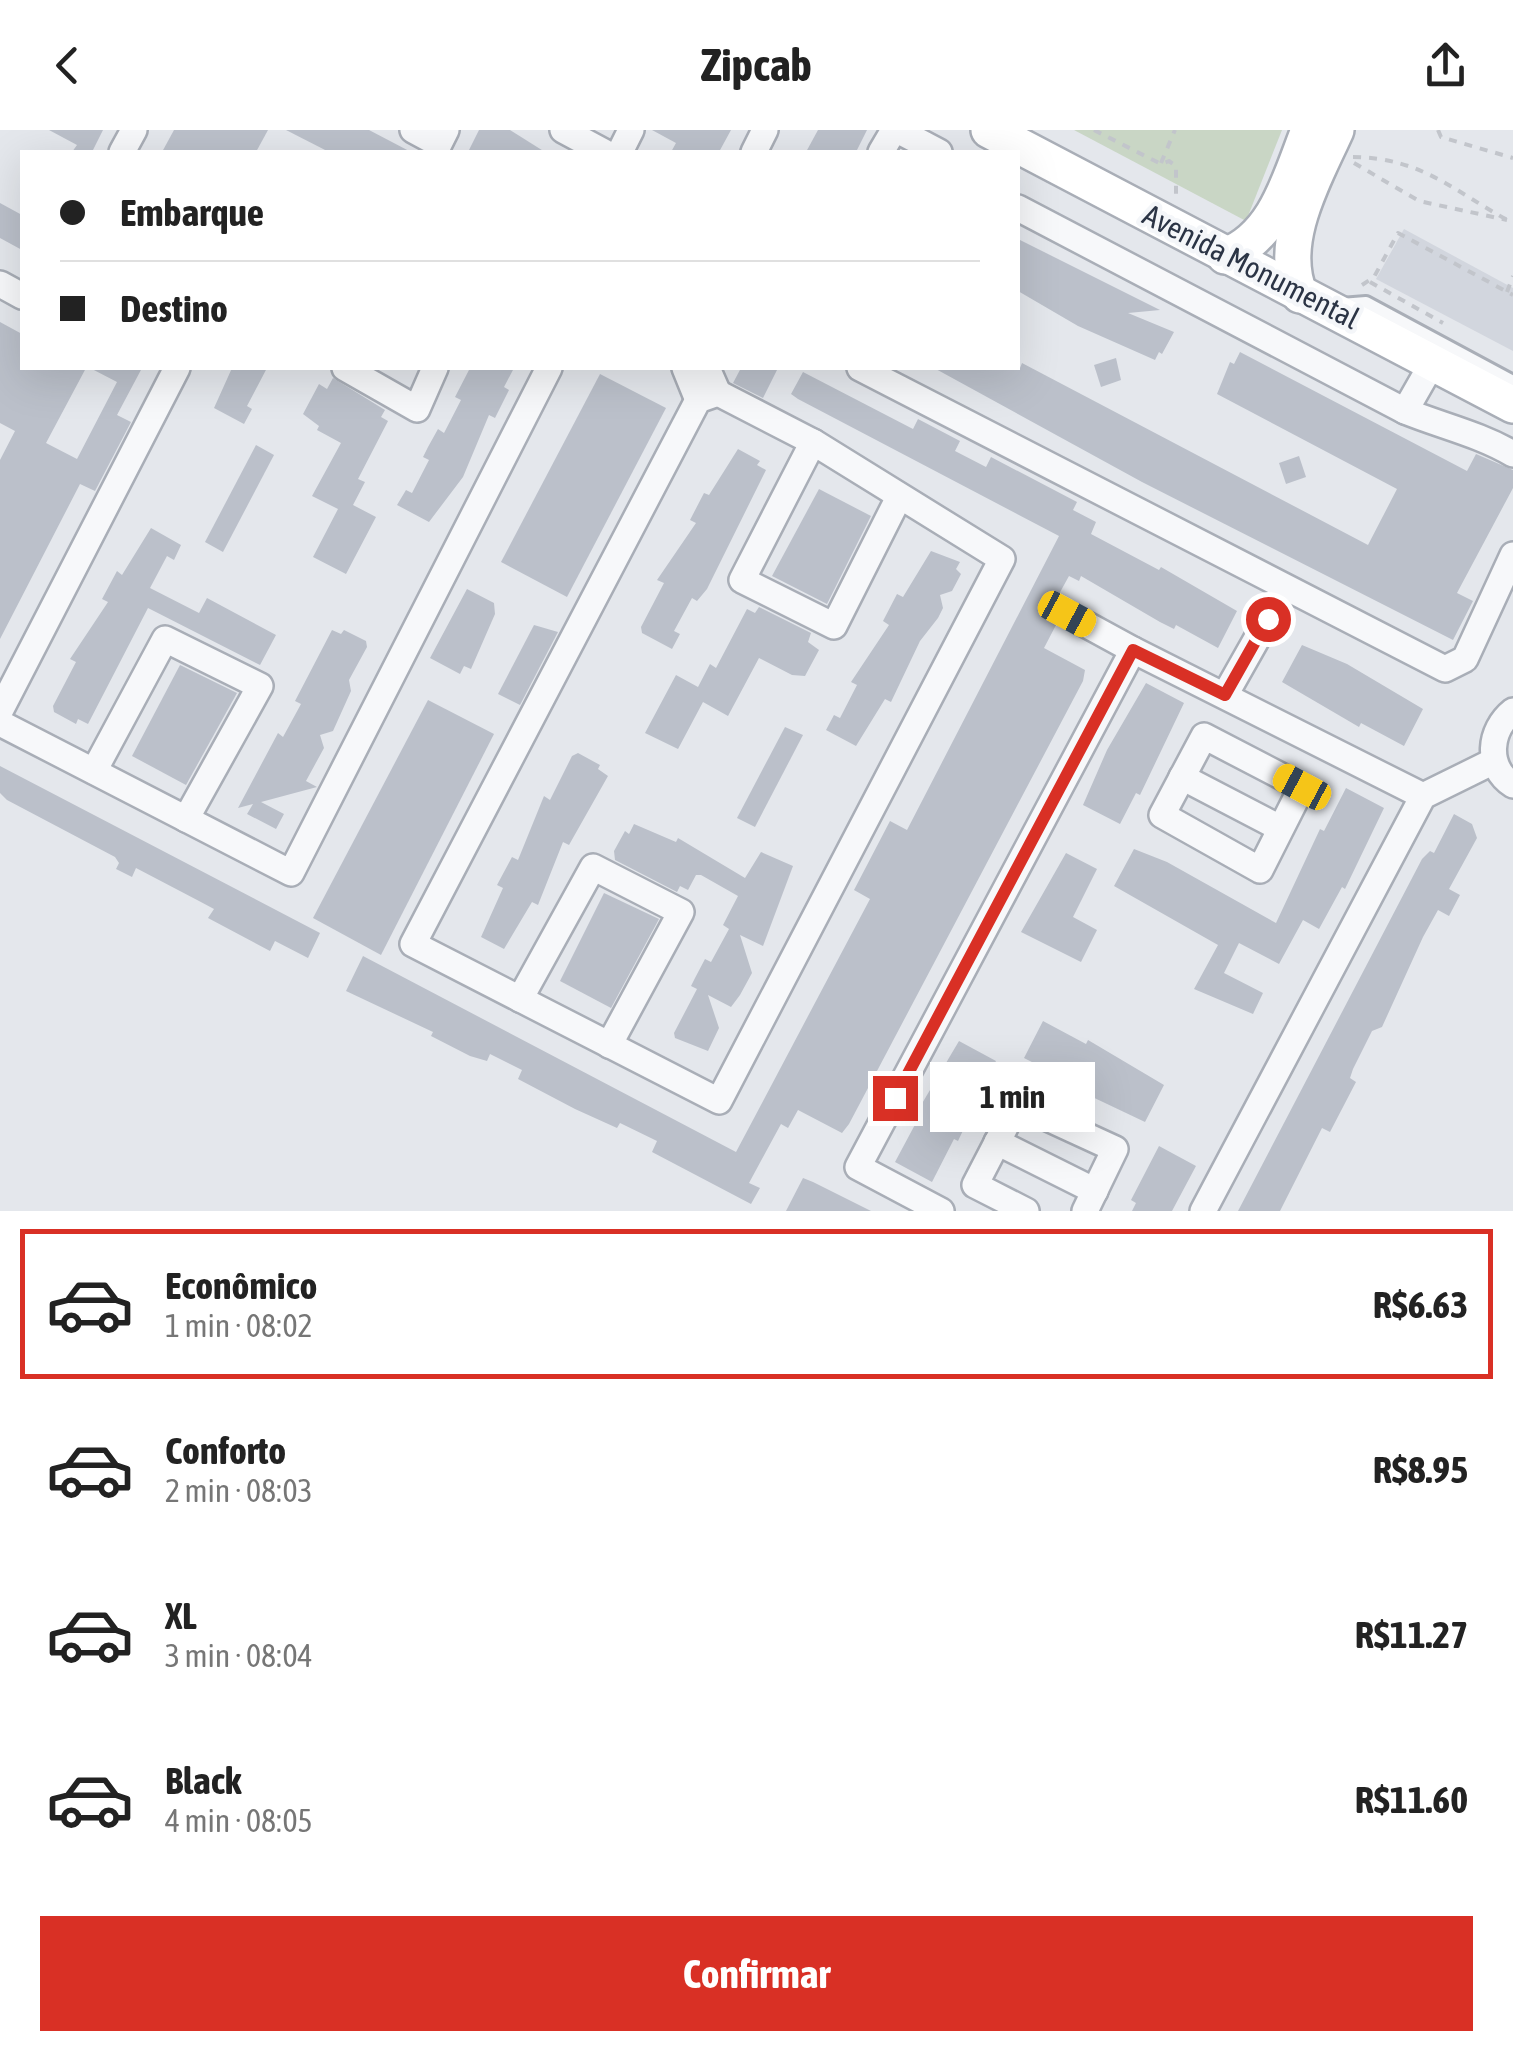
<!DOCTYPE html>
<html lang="pt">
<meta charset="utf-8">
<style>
body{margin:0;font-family:"Asap Condensed",sans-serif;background:#f6f6f6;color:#222;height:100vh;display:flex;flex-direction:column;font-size:38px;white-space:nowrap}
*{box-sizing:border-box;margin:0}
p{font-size:32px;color:#767676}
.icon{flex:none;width:55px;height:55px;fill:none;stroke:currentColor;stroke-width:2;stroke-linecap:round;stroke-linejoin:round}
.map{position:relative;height:1081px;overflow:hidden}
.side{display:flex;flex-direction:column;background:#fff;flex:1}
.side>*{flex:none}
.top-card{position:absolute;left:20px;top:20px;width:1000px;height:220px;border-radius:0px;box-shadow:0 10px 40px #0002;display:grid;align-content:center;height:220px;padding:0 40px;background:#fff}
.end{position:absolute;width:45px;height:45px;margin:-22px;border:12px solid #d93025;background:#fff;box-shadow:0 0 0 5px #fff}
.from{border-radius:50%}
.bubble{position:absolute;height:70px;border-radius:0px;background:#fff;box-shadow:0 10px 40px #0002;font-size:32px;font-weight:700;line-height:70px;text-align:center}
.car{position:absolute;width:30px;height:60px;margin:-30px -15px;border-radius:12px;box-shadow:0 0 8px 2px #0007;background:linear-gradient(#f5c518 24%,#345 0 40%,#f5c518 0 76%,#345 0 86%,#f5c518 0)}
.top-card b{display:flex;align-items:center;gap:35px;height:95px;font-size:38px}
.top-card b+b{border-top:2px solid #e0e0e0}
.top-card i{width:25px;height:25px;background:#222}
ul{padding:18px 0 0;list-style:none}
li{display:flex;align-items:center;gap:30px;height:150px;margin:0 20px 15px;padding:0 20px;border:5px solid transparent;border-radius:0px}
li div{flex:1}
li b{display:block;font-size:38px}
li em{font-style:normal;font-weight:700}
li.on{border-color:#d93025}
li>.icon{width:90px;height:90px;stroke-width:1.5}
.primary-button{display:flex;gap:20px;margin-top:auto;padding:20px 40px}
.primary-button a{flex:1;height:115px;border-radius:0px;background:#d93025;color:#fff;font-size:40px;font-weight:700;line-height:115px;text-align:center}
header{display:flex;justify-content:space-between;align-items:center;height:130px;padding:0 40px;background:#fff;font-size:45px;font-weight:700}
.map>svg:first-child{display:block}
.built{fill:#d2d6de}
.green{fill:#c9d6c5}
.building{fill:#bbc0ca}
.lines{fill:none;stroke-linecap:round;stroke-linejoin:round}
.lane-casing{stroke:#a9aeb7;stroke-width:18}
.street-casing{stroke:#a9aeb7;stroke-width:30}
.secondary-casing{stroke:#a9aeb7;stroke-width:40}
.path{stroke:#c2c5cb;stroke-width:4;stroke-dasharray:8 8;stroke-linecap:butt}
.lane{stroke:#f7f8fa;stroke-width:12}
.street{stroke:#f7f8fa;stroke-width:25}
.secondary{stroke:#fff;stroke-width:35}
.route{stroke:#d93025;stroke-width:12}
.labels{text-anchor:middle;stroke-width:9;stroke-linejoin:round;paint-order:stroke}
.street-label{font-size:30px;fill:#2b3445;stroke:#f4f6f9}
</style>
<header><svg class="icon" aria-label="back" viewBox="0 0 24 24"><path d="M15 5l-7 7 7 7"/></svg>Zipcab<svg class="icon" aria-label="share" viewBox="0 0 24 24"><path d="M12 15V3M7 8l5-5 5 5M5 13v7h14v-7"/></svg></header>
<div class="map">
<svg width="1513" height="1081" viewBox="0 0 1513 1081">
<rect width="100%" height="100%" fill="#e4e7ec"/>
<polygon class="built" points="1404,99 1513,158 1513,221 1376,149"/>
<polygon class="green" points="1074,0 1282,0 1246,91"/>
<g class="building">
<polygon points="49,0 103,0 92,22 72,22 77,15"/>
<polygon points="174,0 268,0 256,22 162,22"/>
<polygon points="286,0 369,0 411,22 329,22"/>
<polygon points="479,0 510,0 545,22 468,22"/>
<polygon points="652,0 731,0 719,22 671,22 676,13"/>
<polygon points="818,0 867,0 856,22 806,22"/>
<polygon points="0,73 22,85 22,120 0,108"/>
<polygon points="1018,109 1160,180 1128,183 1174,202 1162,224 1159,222 1155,230 1078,196 1018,161"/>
<polygon points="0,192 22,204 22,238 86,238 46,313 77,329 117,252 90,238 142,238 117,285 131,292 95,361 80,354 0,509 0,330 15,301 0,293"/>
<polygon points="1240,222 1467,341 1476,324 1513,340 1513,358 1457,463 1473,471 1453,510 1142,352 934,238 1020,238 1022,233 1368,415 1397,359 1217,264 1230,232 1234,234"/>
<polygon points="1116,228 1121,250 1101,257 1094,235"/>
<polygon points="232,238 267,238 247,276 252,279 244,294 214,278"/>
<polygon points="470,238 514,238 504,257 509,260 495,288 489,285 463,347 429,392 397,375 406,360 412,363 429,330 423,327 428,317 438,299 444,303 461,270 455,267"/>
<polygon points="741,238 778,238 763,268 733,253"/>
<polygon points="803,242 913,299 918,289 960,311 955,321 986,337 991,327 1077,372 1073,380 1096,392 1091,404 1159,440 1161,437 1237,481 1218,518 1176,495 1174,499 1160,492 1081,446 1079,451 1069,446 1048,484 1056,495 1044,518 1085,540 1083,551 849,994 842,1003 798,980 788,998 781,994 749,1053 760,1058 751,1074 652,1022 657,1011 620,993 617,998 575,979 518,949 522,940 490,924 487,931 470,926 431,906 433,902 346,861 363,826 736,1022 870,769 854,760 890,691 907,700 1059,406 798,269 791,264"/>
<polygon points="600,244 666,278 567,467 501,432"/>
<polygon points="333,248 385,280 381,287 388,291 358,349 365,352 353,375 376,387 346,444 313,427 338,379 312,366 341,313 317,300 319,296 303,284 319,254 327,259"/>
<polygon points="256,315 274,325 223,422 205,412"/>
<polygon points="738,319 760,331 757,335 766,340 707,459 697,471 692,468 674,501 680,504 672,519 642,503 641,497 664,453 657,450 696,393 690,390 704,363 709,365"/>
<polygon points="1299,326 1306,347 1286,354 1279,333"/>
<polygon points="819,359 871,386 827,474 772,446"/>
<polygon points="151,398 181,415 174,430 167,426 150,458 199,483 207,468 276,505 260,535 148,478 88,594 78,589 76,594 54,582 53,576 76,532 70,529 108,472 102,469 117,441 122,445"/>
<polygon points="931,421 960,432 956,439 961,444 952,461 940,465 943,478 938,488 920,511 891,572 885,569 856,616 826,600 834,585 840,588 857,555 851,552 889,495 883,491 897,464 903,467"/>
<polygon points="467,459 494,473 495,484 471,539 464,536 460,544 430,528"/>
<polygon points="759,477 811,503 808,512 819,520 805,546 792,545 759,528 728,586 703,572 678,619 645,603 676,545 698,557 710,534 716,538 747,479 755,483"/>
<polygon points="534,495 558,502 520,575 498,564"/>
<polygon points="332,500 341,504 344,500 366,511 367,517 349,550 351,561 333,601 320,605 324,618 306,651 317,657 261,672 284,684 276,699 247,684 253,674 238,678 278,603 283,607 301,574 295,571"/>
<polygon points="1302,515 1347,534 1423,579 1404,616 1361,593 1359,597 1282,552"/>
<polygon points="180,535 237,563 186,655 132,626"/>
<polygon points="1146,553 1184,573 1140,665 1136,663 1120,694 1083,675 1107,620"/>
<polygon points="428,570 494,604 381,825 313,788"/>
<polygon points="785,597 803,605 755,697 737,688"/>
<polygon points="578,623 600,635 598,639 608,646 569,715 563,712 538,775 532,772 504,819 481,807 503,758 497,755 512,727 518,730 544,666 550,670 572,626"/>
<polygon points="0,636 320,803 308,828 275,811 270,821 208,788 214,779 199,771 136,738 132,747 116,739 119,733 115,727 7,670 0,663"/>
<polygon points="1346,658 1384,678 1345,759 1342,757 1319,799 1303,790 1279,834 1239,813 1224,843 1263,863 1253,884 1194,859 1218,815 1114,756 1134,719 1167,732 1276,793 1320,699 1324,701"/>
<polygon points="1454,684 1472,694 1477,708 1449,759 1460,765 1449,786 1438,780 1423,807 1382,897 1372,901 1353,939 1350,948 1356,952 1330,1002 1322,998 1280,1081 1238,1081 1422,729 1430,721 1434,723"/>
<polygon points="634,694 676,712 678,708 745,748 761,722 793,736 763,816 740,805 752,843 740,865 731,877 708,865 719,898 708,921 675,908 674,903 697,859 691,856 695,848 705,829 711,832 729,799 723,795 738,766 701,745 696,745 688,760 680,756 677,762 615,730 614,721 625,701 629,704"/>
<polygon points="1066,723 1097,739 1073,787 1097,800 1081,832 1021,802"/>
<polygon points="604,763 659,789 611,878 560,851"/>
<polygon points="1043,891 1086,914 1088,910 1164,955 1145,992 1065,954 1067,950 1024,928"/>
<polygon points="959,911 996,931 958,1011 954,1009 932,1052 895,1032 918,989 914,987"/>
<polygon points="1159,1016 1196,1036 1172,1081 1132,1081 1136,1073 1131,1070"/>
<polygon points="803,1048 813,1052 871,1081 786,1081"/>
</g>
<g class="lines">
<defs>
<polyline id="lane" points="1341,175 1366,173 1513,252"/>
<g id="street">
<polyline points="413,0 439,14 446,0"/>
<polyline points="563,0 604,22"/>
<polyline points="897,0 939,22"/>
<polyline points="122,22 134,0"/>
<polyline points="620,22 631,0"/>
<polyline points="754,22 765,0"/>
<polyline points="881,22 894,0"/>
<path d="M1018,78L1405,281C1442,296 1479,304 1513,324"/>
<polyline points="0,154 22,166"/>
<polyline points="345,238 417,279 435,238"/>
<polyline points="685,238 698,270"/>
<polyline points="707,238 718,263"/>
<polyline points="860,238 1445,539 1465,529 1513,425"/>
<polygon points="718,263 813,312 1002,429 719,971 413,814 698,270"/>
<polyline points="1405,281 1433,232"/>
<polyline points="813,312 742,450 834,496 899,367"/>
<polyline points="1067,484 1133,520"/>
<polyline points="1225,565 1268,489"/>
<polyline points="0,581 177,238"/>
<path d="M1513,581C1489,600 1485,637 1513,655"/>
<polyline points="0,593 291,743 549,238"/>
<polygon points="1204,606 1302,657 1260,740 1162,685"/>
<polyline points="94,641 165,509 260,556 186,689"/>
<polyline points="1182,647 1280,698"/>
<polyline points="520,869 593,737 681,782 609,915"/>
<polyline points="997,1012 1095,1061"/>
<polyline points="941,1081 858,1037 1133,520 1423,666"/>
<polyline points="1026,1081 975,1055 1017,974 1115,1019 1085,1081"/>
<polyline points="1203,1081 1423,666 1494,631"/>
</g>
<g id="secondary">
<polyline points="989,0 1513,275"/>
<path d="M1225,126C1276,107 1290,48 1309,0"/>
<path d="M1300,165C1277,112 1314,49 1336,0"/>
</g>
</defs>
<use href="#lane" class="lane-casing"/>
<use href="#street" class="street-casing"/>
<use href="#secondary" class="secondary-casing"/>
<g class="path">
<polyline points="1094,0 1161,34 1169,31 1176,36 1176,67"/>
<polyline points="1438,0 1441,7 1513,28"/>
<path d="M1353,27C1424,28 1454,62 1513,93"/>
<polyline points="1161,33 1175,0"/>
<polyline points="1354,33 1419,71 1507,90"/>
<polyline points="1370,152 1443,193"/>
<polyline points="1362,155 1374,147 1398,103 1513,165"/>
<polyline points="1507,162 1513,146"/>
</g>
<use href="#lane" class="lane"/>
<use href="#street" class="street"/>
<use href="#secondary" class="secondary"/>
</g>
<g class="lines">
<polyline class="route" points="895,968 1133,520 1225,565 1268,489"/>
</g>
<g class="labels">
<g class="street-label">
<text transform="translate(1251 137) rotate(27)" y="10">Avenida Monumental</text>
</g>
</g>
</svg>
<i class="end from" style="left:1268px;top:489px"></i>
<i class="end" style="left:895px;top:968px"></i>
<div class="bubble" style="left:930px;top:932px;width:165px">1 min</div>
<i class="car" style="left:1067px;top:484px;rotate:118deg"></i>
<i class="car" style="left:1302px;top:657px;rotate:298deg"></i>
<div class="top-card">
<b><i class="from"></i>Embarque</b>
<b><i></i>Destino</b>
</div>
</div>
<section class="side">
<ul>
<li class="on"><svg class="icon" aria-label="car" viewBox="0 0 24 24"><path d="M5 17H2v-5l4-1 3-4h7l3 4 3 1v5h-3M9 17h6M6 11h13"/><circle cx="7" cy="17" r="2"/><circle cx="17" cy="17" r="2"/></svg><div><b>Econômico</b><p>1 min · 08:02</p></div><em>R$6.63</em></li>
<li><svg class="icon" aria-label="car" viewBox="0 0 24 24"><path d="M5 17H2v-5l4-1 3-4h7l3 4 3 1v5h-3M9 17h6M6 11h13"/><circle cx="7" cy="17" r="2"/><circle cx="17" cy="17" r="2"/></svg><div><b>Conforto</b><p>2 min · 08:03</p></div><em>R$8.95</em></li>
<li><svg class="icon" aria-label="car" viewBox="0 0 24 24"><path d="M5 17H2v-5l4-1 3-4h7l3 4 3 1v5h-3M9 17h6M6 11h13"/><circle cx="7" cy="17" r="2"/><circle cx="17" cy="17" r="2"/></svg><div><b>XL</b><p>3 min · 08:04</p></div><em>R$11.27</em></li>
<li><svg class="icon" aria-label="car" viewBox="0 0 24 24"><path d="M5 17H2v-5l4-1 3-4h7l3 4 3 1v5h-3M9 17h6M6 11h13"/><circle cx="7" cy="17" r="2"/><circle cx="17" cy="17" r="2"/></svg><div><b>Black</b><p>4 min · 08:05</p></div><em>R$11.60</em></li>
</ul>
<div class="primary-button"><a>Confirmar</a></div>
</section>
